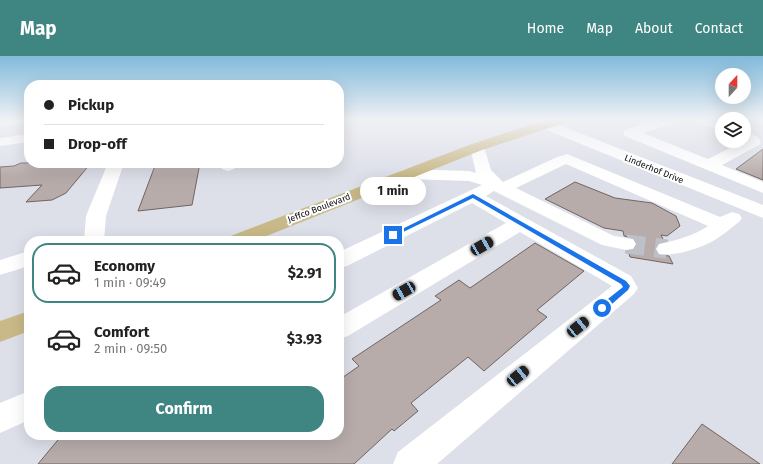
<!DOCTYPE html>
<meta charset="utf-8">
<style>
body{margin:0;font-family:"Fira Sans",sans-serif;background:#f2f2f2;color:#222;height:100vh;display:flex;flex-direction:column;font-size:15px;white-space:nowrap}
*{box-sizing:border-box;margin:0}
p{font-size:13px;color:#767676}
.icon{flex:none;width:22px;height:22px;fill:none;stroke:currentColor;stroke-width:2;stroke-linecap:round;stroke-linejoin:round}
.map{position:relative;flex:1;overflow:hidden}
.panel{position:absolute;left:24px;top:180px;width:320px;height:204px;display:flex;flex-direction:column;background:#fff;border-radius:16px;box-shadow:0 4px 16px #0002}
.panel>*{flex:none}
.guide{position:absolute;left:24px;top:24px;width:320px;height:88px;border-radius:16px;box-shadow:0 4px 16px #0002;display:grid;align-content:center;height:88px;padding:0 20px;background:#fff}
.needle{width:26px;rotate:21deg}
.controls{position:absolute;left:715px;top:12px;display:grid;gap:8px}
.controls a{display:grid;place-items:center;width:36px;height:36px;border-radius:50%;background:#fff;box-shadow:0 4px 16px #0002;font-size:20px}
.end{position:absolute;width:18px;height:18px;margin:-9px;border:5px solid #1a73e8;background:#fff;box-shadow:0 0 0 2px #fff}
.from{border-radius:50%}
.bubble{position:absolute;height:28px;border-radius:14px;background:#fff;box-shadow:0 4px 16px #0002;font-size:13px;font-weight:700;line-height:28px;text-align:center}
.car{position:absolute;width:12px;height:24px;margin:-12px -6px;border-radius:5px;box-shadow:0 0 3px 1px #0007;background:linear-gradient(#222 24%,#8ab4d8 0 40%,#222 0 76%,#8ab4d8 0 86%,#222 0)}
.guide b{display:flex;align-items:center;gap:14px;height:38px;font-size:15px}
.guide b+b{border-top:1px solid #e0e0e0}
.guide i{width:10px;height:10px;background:#222}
ul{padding:7px 0 0;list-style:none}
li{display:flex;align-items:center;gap:12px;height:60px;margin:0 8px 6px;padding:0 12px;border:2px solid transparent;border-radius:16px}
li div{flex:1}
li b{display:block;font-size:15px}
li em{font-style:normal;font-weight:700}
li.active{border-color:#3f8682}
li>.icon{width:36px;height:36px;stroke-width:1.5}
.primary-button{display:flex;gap:8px;margin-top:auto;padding:8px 20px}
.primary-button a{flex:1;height:46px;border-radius:16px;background:#3f8682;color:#fff;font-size:16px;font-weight:700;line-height:46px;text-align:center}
header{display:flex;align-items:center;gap:24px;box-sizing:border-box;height:56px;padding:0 20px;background:#3f8682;color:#fff}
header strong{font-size:19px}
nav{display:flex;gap:22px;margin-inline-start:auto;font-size:14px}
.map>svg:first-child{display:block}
.building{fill:#b7acaa;stroke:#6f6563}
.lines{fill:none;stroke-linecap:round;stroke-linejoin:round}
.minor-tunnel{stroke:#bec0c8;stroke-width:19;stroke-dasharray:19 10;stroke-linecap:butt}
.minor{fill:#fff;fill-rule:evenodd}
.major{fill:#c9b988;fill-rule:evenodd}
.route{fill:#1a73e8}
.labels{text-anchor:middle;stroke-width:4;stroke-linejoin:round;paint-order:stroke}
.far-street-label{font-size:9px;fill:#0c0d10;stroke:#fff}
</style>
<header>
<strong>Map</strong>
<nav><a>Home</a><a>Map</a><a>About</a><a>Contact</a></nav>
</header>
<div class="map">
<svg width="763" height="408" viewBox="0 0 763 408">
<rect width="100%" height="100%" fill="#dddfe9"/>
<g class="building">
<polygon points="763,93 763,124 736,113"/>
<polygon points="21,107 91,107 66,137 52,144 26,146 42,129 0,132 0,111 14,110"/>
<polygon points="156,107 200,107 192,149 138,155"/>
<polygon points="575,126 615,142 652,147 676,160 680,170 667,180 661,179 664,185 658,187 655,192 659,199 669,200 673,208 630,201 628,195 634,194 637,189 634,182 624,180 623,175 604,172 545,143"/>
<polygon points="535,187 584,215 537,254 547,261 484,315 468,301 411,347 418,355 394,375 392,373 354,408 38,408 62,379 339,379 339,324 359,310 352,303 441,244 435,240 459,224 470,232"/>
<polygon points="702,368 760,408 672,408"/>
</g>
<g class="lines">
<polyline class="minor-tunnel" points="626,188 667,193"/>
<g class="minor">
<polygon points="0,63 29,63 29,67 0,70"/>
<polygon points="526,63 544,63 763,149 763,162 527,66"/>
<polygon points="658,63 678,63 677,66 643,77 708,103 744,85 744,75 758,81 761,86 759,89 722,109 763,126 763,137 625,80 623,77 625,74"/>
<polygon points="695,63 714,63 722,66 722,75 696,66"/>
<polygon points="29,78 29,86 0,90 0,82"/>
<path d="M477,87L482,88L484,91L491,114L503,126L557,101L567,98L720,161L732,156L739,158L742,162L739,166C731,172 722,180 713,185C701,192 673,201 659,198L656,193L659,188C677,184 693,180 708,170L566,108L516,132L614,180L633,183L636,188L633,193L626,194L602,189L494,135L486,140L631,220L638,232L634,238L437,408H393L398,396L612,230L520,176L348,280L339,283V261L506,167L472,147L347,210L339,212V196L482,129L469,125L408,123L402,122L400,118L402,114L408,113L469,115L476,117L470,91L472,88Z"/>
<polygon points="108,107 124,107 106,160 104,185 84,185 86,160"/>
<polygon points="222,107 238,107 234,113 228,115 222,113 220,110"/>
<polygon points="29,195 29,210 0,219 0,204"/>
<polygon points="29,335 29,364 0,377 0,347"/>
</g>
<g class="major">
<polygon points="548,63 568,63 567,66 482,94 254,185 225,185 228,181 472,88"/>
<polygon points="29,255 29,275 0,286 0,265"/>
</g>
</g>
<linearGradient id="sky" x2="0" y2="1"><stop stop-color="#80badb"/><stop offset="0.53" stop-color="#f0f1f5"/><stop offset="1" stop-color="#f0f1f5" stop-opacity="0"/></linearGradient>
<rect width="763" height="120" fill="url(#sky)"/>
<polygon class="route" points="473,138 626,225 630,230 628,234 605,254 599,254 599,250 623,231 621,228 473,142 395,180 390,179"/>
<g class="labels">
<g class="far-street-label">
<text transform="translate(654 113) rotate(22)" y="3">Linderhof Drive</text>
<text transform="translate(319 152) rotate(-21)" y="3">Jeffco Boulevard</text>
</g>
</g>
</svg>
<div class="controls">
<a><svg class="needle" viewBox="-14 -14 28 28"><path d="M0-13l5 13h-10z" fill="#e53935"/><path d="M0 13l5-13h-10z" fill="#767676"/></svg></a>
<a><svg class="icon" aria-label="layers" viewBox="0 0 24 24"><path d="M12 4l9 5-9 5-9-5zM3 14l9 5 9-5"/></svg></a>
</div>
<i class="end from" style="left:602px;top:252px"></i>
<i class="end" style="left:393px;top:179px"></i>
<div class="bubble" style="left:360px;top:121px;width:66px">1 min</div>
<i class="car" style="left:482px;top:190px;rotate:60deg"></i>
<i class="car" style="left:404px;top:235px;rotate:240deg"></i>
<i class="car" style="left:578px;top:271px;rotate:51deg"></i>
<i class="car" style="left:518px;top:320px;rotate:51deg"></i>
<div class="guide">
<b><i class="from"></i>Pickup</b>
<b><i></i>Drop-off</b>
</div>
<section class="panel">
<ul>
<li class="active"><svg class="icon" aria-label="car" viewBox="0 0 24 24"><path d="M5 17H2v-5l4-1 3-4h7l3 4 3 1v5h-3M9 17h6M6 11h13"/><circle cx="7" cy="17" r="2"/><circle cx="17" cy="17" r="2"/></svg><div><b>Economy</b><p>1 min · 09:49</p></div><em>$2.91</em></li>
<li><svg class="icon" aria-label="car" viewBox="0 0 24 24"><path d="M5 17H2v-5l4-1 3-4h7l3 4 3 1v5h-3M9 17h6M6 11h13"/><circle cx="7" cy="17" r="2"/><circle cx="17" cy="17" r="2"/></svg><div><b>Comfort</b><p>2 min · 09:50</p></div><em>$3.93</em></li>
</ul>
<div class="primary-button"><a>Confirm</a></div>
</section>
</div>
